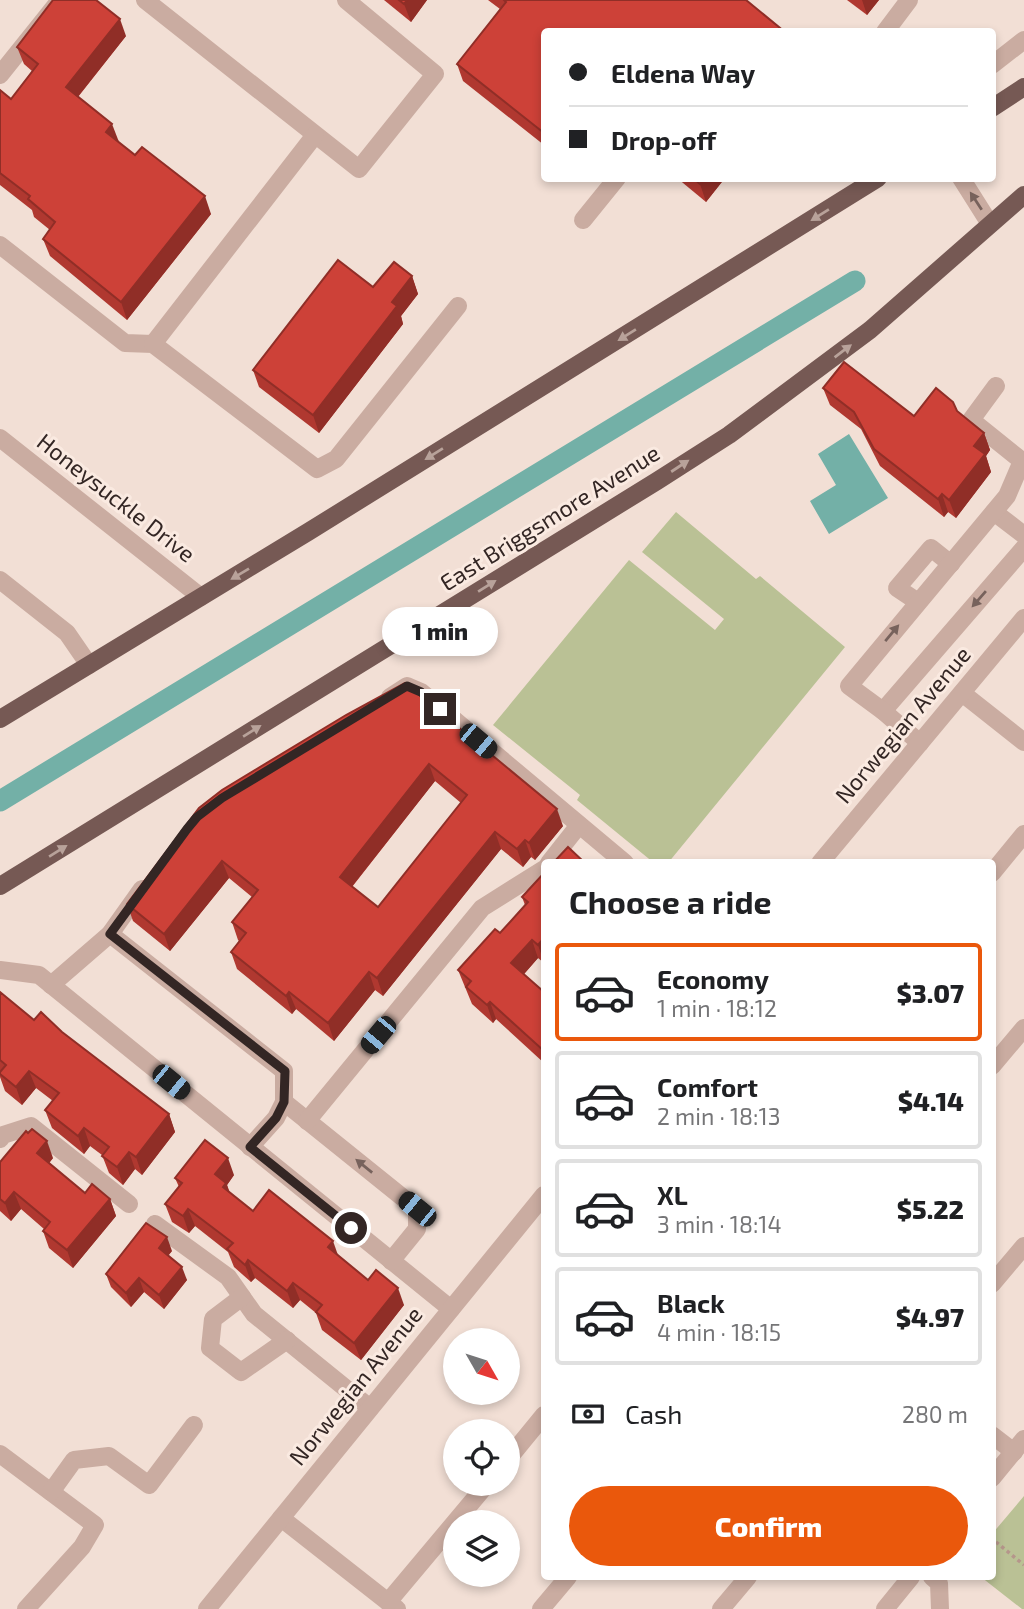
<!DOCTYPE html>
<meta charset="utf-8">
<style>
body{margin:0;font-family:"Exo 2",sans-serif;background:#f6f6f6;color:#202124;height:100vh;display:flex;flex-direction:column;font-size:26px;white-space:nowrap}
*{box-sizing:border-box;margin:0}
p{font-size:23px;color:#757577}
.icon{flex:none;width:38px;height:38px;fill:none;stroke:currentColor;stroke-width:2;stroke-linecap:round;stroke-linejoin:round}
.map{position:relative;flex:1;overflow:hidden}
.details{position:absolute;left:541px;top:859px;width:455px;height:721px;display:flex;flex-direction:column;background:#fff;border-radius:7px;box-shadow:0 4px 10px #0003}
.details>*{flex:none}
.hud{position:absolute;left:541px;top:28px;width:455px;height:154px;border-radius:7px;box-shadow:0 4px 10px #0003;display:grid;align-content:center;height:154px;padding:0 28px;background:#fff}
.needle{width:46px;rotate:129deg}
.buttons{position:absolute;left:443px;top:1328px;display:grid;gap:14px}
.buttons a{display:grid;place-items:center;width:77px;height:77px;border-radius:50%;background:#fff;box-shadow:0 4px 10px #0003;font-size:35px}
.end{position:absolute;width:32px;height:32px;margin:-16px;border:9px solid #332624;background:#fff;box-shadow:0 0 0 4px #fff}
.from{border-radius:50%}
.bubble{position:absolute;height:49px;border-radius:24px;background:#fff;box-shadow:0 4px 10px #0003;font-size:23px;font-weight:800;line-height:49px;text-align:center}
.car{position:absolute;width:21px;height:42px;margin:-21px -10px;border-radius:9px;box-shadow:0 0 5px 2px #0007;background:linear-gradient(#222 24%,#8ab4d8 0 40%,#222 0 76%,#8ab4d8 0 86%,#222 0)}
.hud b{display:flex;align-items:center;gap:24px;height:66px;font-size:26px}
.hud b+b{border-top:2px solid #e0e0e0}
.hud i{width:18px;height:18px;background:#202124}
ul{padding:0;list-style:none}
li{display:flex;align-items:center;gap:21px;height:98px;margin:0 14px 10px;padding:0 14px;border:4px solid #e0e0e0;border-radius:7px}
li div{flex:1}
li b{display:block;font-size:26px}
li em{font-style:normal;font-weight:800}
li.active{border-color:#ea580c}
li>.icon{width:63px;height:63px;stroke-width:1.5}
h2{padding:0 28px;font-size:32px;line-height:84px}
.pay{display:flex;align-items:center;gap:18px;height:77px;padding:0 28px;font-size:26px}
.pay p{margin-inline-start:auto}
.button{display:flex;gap:14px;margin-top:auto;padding:14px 28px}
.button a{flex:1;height:80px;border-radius:42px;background:#ea580c;color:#fff;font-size:28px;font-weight:800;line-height:80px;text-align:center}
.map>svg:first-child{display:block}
.green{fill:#bac195}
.water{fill:#73b0a7}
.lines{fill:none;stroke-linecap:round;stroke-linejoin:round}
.canal{stroke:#73b0a7;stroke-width:21}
.path{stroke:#b5968b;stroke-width:3.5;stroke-dasharray:3.5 3.5;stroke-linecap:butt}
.minor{stroke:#caaca1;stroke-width:18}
.major{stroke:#765954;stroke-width:18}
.wall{fill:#b03830;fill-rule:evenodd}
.shaded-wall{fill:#902e27}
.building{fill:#cd4138;stroke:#902e27;stroke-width:2;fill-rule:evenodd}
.oneway{fill:#77625c}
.oneway2{fill:#b8a29a}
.route{stroke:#332624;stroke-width:9}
.labels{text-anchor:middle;stroke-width:6;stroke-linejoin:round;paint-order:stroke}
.street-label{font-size:23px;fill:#332624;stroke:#faeae1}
</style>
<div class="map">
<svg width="1024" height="1609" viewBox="0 0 1024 1609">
<rect width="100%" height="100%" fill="#f2dfd5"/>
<g class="green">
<polygon points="676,512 756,579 760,576 845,647 668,863 654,863 577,800 580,795 493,725 629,560 715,630 724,619 642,552"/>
<polygon points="1024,1496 1024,1609 1022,1609 981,1577 992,1577 992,1534"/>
</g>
<polygon class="water" points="849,434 888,498 829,534 810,501 836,485 818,454"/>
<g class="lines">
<polyline class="canal" points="0,801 855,281"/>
<polyline class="path" points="996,1542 1024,1565"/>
<g class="minor">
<polyline points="145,0 359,169 435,74 346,0"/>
<polyline points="885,32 909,0"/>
<polyline points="992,65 1024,40"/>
<polyline points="0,75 60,0"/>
<polyline points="961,178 990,224"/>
<polyline points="583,220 617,178"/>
<polyline points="0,245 125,343 153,344 317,469 336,459 458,306"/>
<polyline points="153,344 315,135"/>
<polyline points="0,438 201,597"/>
<polyline points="994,512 1024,535"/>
<polyline points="0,580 67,633 89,665"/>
<polyline points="918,602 897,588 931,548 951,564"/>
<polyline points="962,693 1024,742"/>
<polyline points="390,697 407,686 421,692 625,863"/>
<polyline points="883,711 1024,548"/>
<polyline points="920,743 883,711 849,686 1007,496 1022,461 971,420 996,386"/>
<polyline points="549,863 579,825"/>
<polyline points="820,863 1024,618"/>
<polyline points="992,873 1024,834"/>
<polyline points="110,934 284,1071 284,1102 276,1118 250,1147"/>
<polyline points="0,970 39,975 451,1309"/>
<polyline points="51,985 110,934 142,889"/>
<polyline points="992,1066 1024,1028"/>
<polyline points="284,1102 417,1209 417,1229 391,1261"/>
<polyline points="307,1121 482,908 544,869"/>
<polyline points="0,1139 3,1135 31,1126 129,1204"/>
<polyline points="155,1224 228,1277 254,1314 370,1408"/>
<polyline points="992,1284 1024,1246"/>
<polyline points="242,1297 213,1319 210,1348 241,1372 287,1340"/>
<polyline points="992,1435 1014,1452"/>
<polyline points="0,1454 95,1525 82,1547 26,1609"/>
<polyline points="508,1459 544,1415"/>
<polyline points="992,1478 1024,1439"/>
<polyline points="51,1492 74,1460 109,1456 149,1485 194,1425"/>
<polyline points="281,1518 397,1609"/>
<polyline points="932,1577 939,1583 940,1609"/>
<polyline points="388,1602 487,1484"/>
<polyline points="207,1609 544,1195"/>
<polyline points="541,1609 568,1577"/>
<polyline points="721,1609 748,1577"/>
<polyline points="885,1609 911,1577"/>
</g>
<g class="major">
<polyline points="992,108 1024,87"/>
<polyline points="0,719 308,532 878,178"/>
<polyline points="0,886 657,481 729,435 870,330 1024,195"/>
</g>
</g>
<g class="wall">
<polygon points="384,0 427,0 411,22"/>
<polygon points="488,0 746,0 544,32 544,145 463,81 457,64 500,9"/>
<polygon points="847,0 879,0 867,15"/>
<polygon points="126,36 78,97 118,142 211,214 127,320 50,256 43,239 50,230 34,217 32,210 0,185 0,90 11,99 32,71 24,64 17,47"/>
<polygon points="677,178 725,178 706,202"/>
<polygon points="412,276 418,294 401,316 403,324 319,433 259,387 253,370 373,287"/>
<polygon points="823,388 914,416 957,411 984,433 990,450 986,456 991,472 956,518 948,512 944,517 880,466 861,429 830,405"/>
<path d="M346,715L563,826L535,860L531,857L523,867L501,849L383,996L375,990L334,1041L296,1009L292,1014L237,969L231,952L239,941L238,940L232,922L252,897L229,878L170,951L133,921L127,904ZM435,781L461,803L378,907L352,887Z"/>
<polygon points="544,873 544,963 538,958 524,974 544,992 544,1063 496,1019 493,1023 472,1004 458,970 500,933 525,905 522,897"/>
<polygon points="0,992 34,1020 62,1032 169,1114 175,1132 142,1175 135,1169 123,1185 109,1173 102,1155 90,1146 84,1154 52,1128 45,1110 53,1101 36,1088 22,1105 5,1091 0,1077"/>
<polygon points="53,1158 49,1163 85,1193 110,1199 116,1216 73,1268 49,1248 43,1231 44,1229 21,1209 11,1221 0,1211 0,1162"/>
<polygon points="234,1175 227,1185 230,1193 253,1211 339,1256 368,1280 404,1305 361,1360 322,1330 316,1313 300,1300 293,1308 255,1278 251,1282 234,1267 228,1252 195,1226 189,1233 172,1222 165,1204 179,1187 175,1178"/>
<polygon points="172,1251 168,1256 187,1280 164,1309 144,1292 131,1307 111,1287 106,1274"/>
</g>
<g class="shaded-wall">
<polygon points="407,0 427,0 411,22 404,4"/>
<polygon points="862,0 879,0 867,15"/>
<polygon points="120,19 126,36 72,104 66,87"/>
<polygon points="112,124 119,142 112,150 106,132"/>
<polygon points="705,178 725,178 706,202 700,184"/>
<polygon points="205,196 211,214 127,320 121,302"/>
<polygon points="412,276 418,294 401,316 403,324 319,433 313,415 392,302"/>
<polygon points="984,433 990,450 986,456 991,472 956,518 949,500 974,446"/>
<polygon points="942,494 948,512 944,517 938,499"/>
<polygon points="429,764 435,781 346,894 340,877"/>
<polygon points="557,809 563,826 535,860 529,843"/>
<polygon points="495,832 501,849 383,996 377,978"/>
<polygon points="525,840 531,857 523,867 517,849"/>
<polygon points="222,861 229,878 170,951 164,934"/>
<polygon points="544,938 544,963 538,945"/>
<polygon points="532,940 538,958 518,981 511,963"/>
<polygon points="369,972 375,990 334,1041 328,1023"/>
<polygon points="289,992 296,1009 292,1014 286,996"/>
<polygon points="490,1002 496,1019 493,1023 487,1005"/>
<polygon points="29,1071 36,1088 22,1105 16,1087"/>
<polygon points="169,1114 175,1132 142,1175 136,1157"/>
<polygon points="84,1128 90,1146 84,1154 78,1136"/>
<polygon points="47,1141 53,1158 43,1171 37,1153"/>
<polygon points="129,1152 135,1169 123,1185 117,1167"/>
<polygon points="228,1158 234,1175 227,1185 232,1201 229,1205 215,1174"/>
<polygon points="14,1192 21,1209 11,1221 5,1203"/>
<polygon points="110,1199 116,1216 73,1268 67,1250"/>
<polygon points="188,1209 195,1226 189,1233 183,1216"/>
<polygon points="167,1237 172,1251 163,1261 159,1248"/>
<polygon points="333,1241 339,1258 328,1247"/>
<polygon points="248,1260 255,1278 251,1282 245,1265"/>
<polygon points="182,1267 187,1280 164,1309 159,1295"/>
<polygon points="139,1278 144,1292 131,1307 126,1293"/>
<polygon points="293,1283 300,1300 293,1308 287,1291"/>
<polygon points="398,1288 404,1305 361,1360 354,1343"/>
</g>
<g class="building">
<polygon points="53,0 96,0 120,19 66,87 112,124 106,132 135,155 142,147 205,196 121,302 43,239 55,222 28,199 30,196 0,173 0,90 11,99 38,64 17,47"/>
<polygon points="399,0 407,0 404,4"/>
<polygon points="504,0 746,0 785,32 544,32 544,133 457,64 506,2"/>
<polygon points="693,178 705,178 700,184"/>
<polygon points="338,260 373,287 394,262 412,276 392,302 397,306 313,415 253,370"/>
<polygon points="844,362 914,416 936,388 953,402 957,411 984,433 974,446 985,454 949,500 942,494 938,499 874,449 854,412 823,388"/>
<path d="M405,683L557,809L529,843L525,840L517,849L495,832L377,978L369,972L328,1023L289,992L286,996L231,952L246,933L232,922L258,890L222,861L164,934L127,904L199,808L222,790L346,715ZM429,764L467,795L378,907L340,877Z"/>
<polygon points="568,847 585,863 553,863"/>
<polygon points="544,873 544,938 538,945 532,940 511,963 544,992 544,1051 490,1002 487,1005 466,987 471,981 458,970 495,929 500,933 528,902 522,897"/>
<polygon points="0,992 34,1020 41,1012 62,1032 169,1114 136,1157 129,1152 117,1167 102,1156 109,1147 84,1128 78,1136 45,1110 59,1093 29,1071 16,1087 0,1074 0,1072 6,1065 0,1060"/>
<polygon points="32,1129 47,1141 37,1153 85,1193 92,1184 110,1199 67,1250 43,1231 50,1222 14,1192 5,1203 0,1199 0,1162 26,1131 28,1133"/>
<polygon points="205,1140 228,1158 215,1174 226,1183 223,1187 253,1211 269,1190 333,1241 328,1247 368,1280 376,1270 398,1288 354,1343 316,1312 322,1305 293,1283 287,1291 248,1260 245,1265 227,1249 233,1243 188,1209 183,1216 165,1204 182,1183 175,1178"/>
<polygon points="146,1223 167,1237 159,1248 182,1267 159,1295 139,1278 126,1293 106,1274"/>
</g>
<defs><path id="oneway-solid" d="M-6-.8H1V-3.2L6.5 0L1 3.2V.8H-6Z" transform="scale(1.75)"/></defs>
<g class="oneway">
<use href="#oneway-solid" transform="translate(976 201) rotate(-123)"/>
<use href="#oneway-solid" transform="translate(979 599) rotate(131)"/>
<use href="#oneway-solid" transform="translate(892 633) rotate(-50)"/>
<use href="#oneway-solid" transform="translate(364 1166) rotate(-141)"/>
</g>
<g class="oneway2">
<use href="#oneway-solid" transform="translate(820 215) rotate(148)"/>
<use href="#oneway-solid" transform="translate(627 335) rotate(148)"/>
<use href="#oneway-solid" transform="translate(843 351) rotate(-37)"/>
<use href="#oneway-solid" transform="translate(434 454) rotate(148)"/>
<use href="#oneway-solid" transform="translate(680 466) rotate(-33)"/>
<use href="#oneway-solid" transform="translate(240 574) rotate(149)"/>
<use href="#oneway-solid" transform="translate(487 586) rotate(-32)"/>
<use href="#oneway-solid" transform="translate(252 731) rotate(-32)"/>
<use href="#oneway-solid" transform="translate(58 851) rotate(-32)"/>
</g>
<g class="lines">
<polyline class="route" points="351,1228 250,1147 276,1118 284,1102 285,1071 110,934 187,829 197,817 222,798 407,686 421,692 440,709"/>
</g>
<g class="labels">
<g class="street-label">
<text transform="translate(116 498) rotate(38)" y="8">Honeysuckle Drive</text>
<text transform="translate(550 518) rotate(-32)" y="8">East Briggsmore Avenue</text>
<text transform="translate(903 725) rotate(-50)" y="8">Norwegian Avenue</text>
<text transform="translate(356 1386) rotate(-51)" y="8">Norwegian Avenue</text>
</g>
</g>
</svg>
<div class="buttons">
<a><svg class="needle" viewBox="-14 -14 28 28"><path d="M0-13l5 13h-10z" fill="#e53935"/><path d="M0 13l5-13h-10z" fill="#757577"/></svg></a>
<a><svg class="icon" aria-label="locate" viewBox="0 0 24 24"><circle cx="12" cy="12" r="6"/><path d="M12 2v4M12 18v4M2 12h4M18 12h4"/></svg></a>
<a><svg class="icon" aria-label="layers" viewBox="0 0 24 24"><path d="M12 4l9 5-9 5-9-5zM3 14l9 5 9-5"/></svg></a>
</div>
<i class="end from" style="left:351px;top:1228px"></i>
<i class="end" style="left:440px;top:709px"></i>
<div class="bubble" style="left:382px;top:607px;width:116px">1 min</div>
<i class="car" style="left:478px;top:741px;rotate:130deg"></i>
<i class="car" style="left:378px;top:1035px;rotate:220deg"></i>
<i class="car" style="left:171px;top:1082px;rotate:129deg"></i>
<i class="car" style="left:417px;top:1209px;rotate:309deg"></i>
<div class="hud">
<b><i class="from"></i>Eldena Way</b>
<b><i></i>Drop-off</b>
</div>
<section class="details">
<h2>Choose a ride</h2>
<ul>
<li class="active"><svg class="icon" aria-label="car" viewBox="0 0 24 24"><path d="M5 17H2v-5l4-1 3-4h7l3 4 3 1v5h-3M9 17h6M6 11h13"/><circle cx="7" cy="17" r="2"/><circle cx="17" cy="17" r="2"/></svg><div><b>Economy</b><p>1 min · 18:12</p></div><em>$3.07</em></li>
<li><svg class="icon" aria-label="car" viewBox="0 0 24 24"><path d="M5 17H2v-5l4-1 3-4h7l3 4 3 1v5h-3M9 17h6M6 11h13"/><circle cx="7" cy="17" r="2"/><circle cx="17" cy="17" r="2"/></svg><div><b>Comfort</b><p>2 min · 18:13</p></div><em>$4.14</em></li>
<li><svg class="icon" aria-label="car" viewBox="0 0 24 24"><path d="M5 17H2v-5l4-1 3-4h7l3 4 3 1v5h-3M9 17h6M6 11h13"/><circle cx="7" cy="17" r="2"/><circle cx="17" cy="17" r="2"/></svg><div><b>XL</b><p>3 min · 18:14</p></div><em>$5.22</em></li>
<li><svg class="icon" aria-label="car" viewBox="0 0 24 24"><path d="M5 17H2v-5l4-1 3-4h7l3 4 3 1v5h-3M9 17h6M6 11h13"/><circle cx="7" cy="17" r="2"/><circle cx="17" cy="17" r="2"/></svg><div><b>Black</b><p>4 min · 18:15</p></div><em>$4.97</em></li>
</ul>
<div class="pay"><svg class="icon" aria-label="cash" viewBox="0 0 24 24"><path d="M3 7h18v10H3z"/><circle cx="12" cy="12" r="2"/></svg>Cash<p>280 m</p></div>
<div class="button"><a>Confirm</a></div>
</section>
</div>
